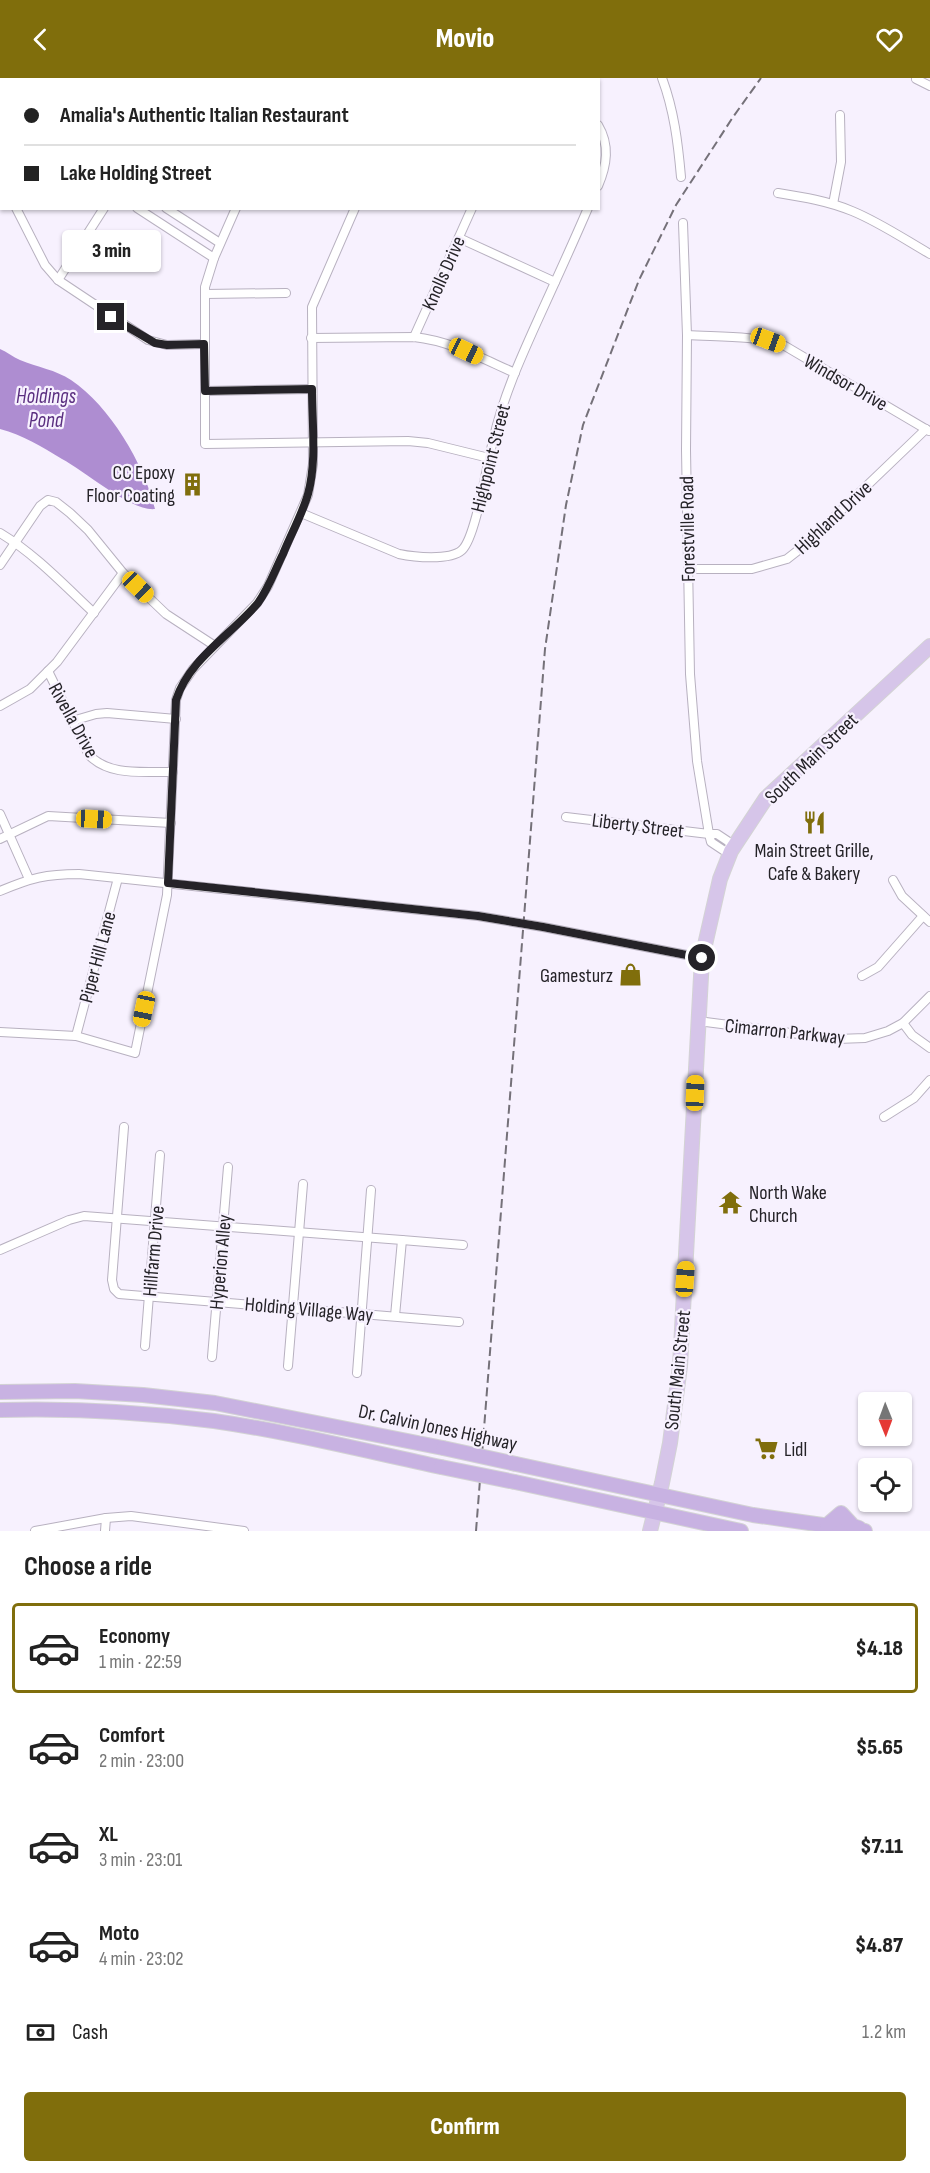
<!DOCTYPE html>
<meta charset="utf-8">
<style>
body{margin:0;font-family:"Sofia Sans Condensed",sans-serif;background:#f6f6f6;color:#222;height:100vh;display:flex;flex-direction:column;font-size:22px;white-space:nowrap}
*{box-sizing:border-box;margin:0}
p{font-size:20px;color:#767676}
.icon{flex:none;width:33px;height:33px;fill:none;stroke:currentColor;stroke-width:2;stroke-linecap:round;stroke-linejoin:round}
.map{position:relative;height:1453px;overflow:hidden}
.panel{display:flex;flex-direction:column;background:#fff;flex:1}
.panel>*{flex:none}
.guide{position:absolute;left:0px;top:0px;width:600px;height:132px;box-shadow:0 2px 4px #0004;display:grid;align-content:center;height:132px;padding:0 24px;background:#fff}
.needle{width:39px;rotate:179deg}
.fabs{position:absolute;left:858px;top:1314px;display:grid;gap:12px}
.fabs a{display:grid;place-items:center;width:54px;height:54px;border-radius:6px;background:#fff;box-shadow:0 2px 4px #0004;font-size:30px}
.end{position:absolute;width:27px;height:27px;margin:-14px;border:8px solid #252328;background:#fff;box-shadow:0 0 0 3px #fff}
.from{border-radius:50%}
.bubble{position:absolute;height:42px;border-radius:6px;background:#fff;box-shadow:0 2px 4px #0004;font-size:20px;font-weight:800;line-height:42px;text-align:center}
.car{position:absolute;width:18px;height:36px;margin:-18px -9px;border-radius:8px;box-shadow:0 0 4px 2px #0007;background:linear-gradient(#f5c518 24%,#345 0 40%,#f5c518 0 76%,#345 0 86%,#f5c518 0)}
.guide b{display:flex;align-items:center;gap:21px;height:57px;font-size:22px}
.guide b+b{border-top:2px solid #e0e0e0}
.guide i{width:15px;height:15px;background:#222}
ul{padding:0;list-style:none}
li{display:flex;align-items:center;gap:18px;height:90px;margin:0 12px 9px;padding:0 12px;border:3px solid transparent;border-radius:6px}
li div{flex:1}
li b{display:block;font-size:22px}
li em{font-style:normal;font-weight:800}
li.active{border-color:#806e0c}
li>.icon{width:54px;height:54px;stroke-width:1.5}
h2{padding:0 24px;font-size:27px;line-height:72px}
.pay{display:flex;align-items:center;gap:15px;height:66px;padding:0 24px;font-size:22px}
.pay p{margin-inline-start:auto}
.primary-button{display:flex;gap:12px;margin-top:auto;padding:12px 24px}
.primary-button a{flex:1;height:69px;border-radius:6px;background:#806e0c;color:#fff;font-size:24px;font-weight:800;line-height:69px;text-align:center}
header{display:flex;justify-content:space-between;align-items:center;height:78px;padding:0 24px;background:#806e0c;color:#fff;font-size:27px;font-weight:800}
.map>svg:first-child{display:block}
.water{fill:#ae8dd1}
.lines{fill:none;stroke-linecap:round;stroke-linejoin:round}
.minor-casing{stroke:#b8b1c0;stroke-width:10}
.primary-casing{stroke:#d3d3d4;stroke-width:16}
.trunk-casing{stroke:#d3d3d4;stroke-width:16}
.minor{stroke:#fff;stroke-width:8}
.primary{stroke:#d6c5e9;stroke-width:14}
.trunk{stroke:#c8b2e2;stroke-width:14}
.rail{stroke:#757179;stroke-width:2;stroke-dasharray:9 4.5;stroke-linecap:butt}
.trunk-bridge-casing{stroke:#d3d3d4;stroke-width:16;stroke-linecap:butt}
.trunk-bridge{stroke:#c8b2e2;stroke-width:14}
.route{stroke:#252328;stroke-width:8}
.labels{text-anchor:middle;stroke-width:4.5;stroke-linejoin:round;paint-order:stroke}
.street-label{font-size:20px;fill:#252328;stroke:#f7f1fe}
.poi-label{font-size:20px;fill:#252328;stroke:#f7f1fe;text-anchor:end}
.water-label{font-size:21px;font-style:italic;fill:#5b2f80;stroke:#f7f1fe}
</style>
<header><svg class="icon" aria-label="back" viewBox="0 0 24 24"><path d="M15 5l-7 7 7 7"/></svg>Movio<svg class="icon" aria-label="heart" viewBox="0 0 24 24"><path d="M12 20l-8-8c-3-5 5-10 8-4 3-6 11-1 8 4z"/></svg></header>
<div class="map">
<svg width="930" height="1453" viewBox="0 0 930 1453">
<rect width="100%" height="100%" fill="#f7f1fe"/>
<path class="water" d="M0,271C7,274 13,279 20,282C37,289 56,292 71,302C110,328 144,386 155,431C132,434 83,392 62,381C42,369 23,357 0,351Z"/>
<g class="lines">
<defs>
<g id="minor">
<polyline points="159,0 161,2"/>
<polyline points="403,0 406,2"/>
<polyline points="530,0 533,2"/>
<path d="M662,0C674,32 678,65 681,99"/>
<polyline points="916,1 930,8"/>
<polyline points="83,2 83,0"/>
<path d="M598,47C610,67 607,87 598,108"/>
<polyline points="0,104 2,101"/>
<polyline points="0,114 2,115"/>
<path d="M778,115C803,119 828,123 852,133C879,144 904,161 930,176"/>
<polyline points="833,126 841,84 840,37"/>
<polyline points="16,130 45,187 58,202 148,262 167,267 204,266"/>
<polyline points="137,130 214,180"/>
<polyline points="166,130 220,165"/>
<polyline points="236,130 214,180 205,209 205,366 408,363 428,365 489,380"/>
<polyline points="459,160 555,204"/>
<polyline points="58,202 104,130"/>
<polyline points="205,216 286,215"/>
<path d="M687,257C720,259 754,257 785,268L929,353"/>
<polyline points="414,259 472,130"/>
<path d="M311,260L414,259C451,263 481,280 515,295"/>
<polyline points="205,313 312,311"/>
<path d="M301,435L399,476C413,479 450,483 462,472C476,459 487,385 493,363C503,318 522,277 541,235C557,200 573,165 588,130"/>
<path d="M0,455C35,476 64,507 94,535"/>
<polyline points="0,487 40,428 48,422 56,424 70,435 88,452 123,495 166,536 215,568"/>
<polyline points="688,491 752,491 787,481 805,467 926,351"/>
<path d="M48,593L89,677C110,699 144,693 173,694"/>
<polyline points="0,628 30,611 57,584 123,495"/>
<polyline points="72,643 96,636 107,635 176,641"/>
<polyline points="0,736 29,801"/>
<polyline points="566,739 709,756 697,683 690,596 686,372 687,257 683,145"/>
<polygon points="709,756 717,756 729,764 731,773 723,772 711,764"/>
<polyline points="0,761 48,738 171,745"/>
<polyline points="893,802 902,818 930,844"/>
<path d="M0,813C31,800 46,796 79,796L478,838L543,849L702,880"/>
<polyline points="862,898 878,889 923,838"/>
<polyline points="698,943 837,961 865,960 888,953 903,945 930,918"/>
<polyline points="903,945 912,957 930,970"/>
<polyline points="0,954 76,958 135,975 167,817 176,622 180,610 193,591 257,525 268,508 308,417 313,386 312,229 355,130"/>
<polyline points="76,958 118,800"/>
<polyline points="884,1039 914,1020 930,1002"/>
<polyline points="124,1049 112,1202 114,1211 119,1216 459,1244"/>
<polyline points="402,1162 463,1167"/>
<polyline points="0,1172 69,1142 84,1138 402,1162 395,1238"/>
<polyline points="145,1268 160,1077"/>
<polyline points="212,1279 228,1089"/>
<polyline points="288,1288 303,1106"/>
<polyline points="357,1295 371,1112"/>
<polyline points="35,1453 106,1440 131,1438 244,1453"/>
<polyline points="105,1453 106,1440"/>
</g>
<polyline id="primary" points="650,1453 662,1405 670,1365 680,1288 702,880 720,801 731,773 766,720 930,568"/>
<g id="trunk">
<polyline points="0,1314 75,1313 143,1317 215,1325 443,1370"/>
<path d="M0,1332C72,1330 143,1334 214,1343C290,1354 366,1373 441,1389"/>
<polyline points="516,1386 753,1437 865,1453"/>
<polyline points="515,1404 741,1453"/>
<polyline points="827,1447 841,1435 853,1448 859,1450"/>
</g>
</defs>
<use href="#minor" class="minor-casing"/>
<use href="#primary" class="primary-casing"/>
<use href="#trunk" class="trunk-casing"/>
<use href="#minor" class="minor"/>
<use href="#primary" class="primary"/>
<use href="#trunk" class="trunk"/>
<polyline class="rail" points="476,1453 545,571 566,427 583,347 639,202 676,127 733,39 761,0"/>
<defs>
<g id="trunk-bridge">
<polyline points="443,1370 516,1386"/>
<polyline points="441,1389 515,1404"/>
</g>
</defs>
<use href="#trunk-bridge" class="trunk-bridge-casing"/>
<use href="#trunk-bridge" class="trunk-bridge"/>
</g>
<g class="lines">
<path class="route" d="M111,239L155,265L167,267L204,266L205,313L312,311C312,346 317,383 308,416C302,437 291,456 283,476C275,492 269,510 258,525C231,557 189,581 176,622L168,805L478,838L543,849L702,880"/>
</g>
<defs>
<symbol id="building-bare" viewBox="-9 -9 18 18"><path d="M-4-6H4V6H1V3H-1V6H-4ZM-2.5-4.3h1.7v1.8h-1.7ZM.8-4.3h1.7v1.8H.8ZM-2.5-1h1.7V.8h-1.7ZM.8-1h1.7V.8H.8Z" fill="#806e0c" stroke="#f7f1fe" stroke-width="2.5" paint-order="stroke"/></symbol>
<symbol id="restaurant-bare" viewBox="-9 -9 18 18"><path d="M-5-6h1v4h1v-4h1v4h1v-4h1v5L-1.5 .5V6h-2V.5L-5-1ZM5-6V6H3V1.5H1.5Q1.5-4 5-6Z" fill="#806e0c" stroke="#f7f1fe" stroke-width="2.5" paint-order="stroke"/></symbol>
<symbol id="shop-bare" viewBox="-9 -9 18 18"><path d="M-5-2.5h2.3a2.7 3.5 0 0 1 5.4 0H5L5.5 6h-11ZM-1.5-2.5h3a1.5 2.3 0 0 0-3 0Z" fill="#806e0c" stroke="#f7f1fe" stroke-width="2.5" paint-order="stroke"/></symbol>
<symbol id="temple-bare" viewBox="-9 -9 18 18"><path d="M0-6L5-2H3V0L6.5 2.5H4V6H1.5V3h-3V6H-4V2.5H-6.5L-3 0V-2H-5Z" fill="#806e0c" stroke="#f7f1fe" stroke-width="2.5" paint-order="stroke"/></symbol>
<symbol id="supermarket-bare" viewBox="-9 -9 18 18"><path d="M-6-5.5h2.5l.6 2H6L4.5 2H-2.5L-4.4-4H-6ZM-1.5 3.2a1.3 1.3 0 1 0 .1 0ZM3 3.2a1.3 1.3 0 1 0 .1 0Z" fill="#806e0c" stroke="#f7f1fe" stroke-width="2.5" paint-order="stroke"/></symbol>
</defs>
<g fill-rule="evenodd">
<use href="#building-bare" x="176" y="390" width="33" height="33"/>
<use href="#restaurant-bare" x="798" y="728" width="33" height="33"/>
<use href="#shop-bare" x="614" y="880" width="33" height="33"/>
<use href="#temple-bare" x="714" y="1108" width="33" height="33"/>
<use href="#supermarket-bare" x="750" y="1354" width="33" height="33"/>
</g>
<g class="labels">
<g class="street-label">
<text transform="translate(443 195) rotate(-66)" y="7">Knolls Drive</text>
<text transform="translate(846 304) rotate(30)" y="7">Windsor Drive</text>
<text transform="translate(490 380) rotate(-76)" y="7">Highpoint Street</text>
<text transform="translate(833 439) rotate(-43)" y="7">Highland Drive</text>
<text transform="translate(687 451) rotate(-91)" y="7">Forestville Road</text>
<text transform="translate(74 642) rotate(61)" y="7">Rivella Drive</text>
<text transform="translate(811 680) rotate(-44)" y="7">South Main Street</text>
<text transform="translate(638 747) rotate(7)" y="7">Liberty Street</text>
<text transform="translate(97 879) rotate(-75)" y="7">Piper Hill Lane</text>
<text transform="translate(785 953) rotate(6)" y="7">Cimarron Parkway</text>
<text transform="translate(153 1173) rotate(-85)" y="7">Hillfarm Drive</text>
<text transform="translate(220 1184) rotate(-85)" y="7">Hyperion Alley</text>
<text transform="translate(309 1231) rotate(5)" y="7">Holding Village Way</text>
<text transform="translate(677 1292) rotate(-84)" y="7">South Main Street</text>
<text transform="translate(438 1349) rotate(12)" y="7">Dr. Calvin Jones Highway</text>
</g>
<g class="poi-label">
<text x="175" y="401">CC Epoxy<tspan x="175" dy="23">Floor Coating</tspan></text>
<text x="814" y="779" text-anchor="middle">Main Street Grille,<tspan x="814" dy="23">Cafe &amp; Bakery</tspan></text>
<text x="613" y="904">Gamesturz</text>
<text x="749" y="1121" text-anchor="start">North Wake<tspan x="749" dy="23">Church</tspan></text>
<text x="784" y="1378" text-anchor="start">Lidl</text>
</g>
<g class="water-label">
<text x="46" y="325">Holdings<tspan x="46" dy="24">Pond</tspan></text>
</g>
</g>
</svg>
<div class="fabs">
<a><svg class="needle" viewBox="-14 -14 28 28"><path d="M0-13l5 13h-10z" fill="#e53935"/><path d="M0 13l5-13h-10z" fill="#767676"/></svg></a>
<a><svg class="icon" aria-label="locate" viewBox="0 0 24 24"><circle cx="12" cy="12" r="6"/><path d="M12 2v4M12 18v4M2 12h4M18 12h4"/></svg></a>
</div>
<i class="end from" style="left:702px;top:880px"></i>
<i class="end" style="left:111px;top:239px"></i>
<div class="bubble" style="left:62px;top:152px;width:99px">3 min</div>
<i class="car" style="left:768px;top:262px;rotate:110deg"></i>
<i class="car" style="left:466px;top:273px;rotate:115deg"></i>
<i class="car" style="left:138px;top:509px;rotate:134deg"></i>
<i class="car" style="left:94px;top:741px;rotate:93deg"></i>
<i class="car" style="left:144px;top:931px;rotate:192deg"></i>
<i class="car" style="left:695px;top:1015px;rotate:2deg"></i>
<i class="car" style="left:685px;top:1201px;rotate:4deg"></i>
<div class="guide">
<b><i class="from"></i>Amalia's Authentic Italian Restaurant</b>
<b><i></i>Lake Holding Street</b>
</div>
</div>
<section class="panel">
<h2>Choose a ride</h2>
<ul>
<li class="active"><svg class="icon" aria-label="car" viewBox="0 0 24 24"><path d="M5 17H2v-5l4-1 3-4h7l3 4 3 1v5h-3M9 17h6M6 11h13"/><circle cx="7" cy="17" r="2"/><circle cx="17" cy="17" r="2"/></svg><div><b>Economy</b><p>1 min · 22:59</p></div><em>$4.18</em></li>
<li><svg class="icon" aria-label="car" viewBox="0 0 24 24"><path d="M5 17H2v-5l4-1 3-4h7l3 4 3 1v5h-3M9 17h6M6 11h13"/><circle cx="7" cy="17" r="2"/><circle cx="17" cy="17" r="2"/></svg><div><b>Comfort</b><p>2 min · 23:00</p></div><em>$5.65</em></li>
<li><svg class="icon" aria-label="car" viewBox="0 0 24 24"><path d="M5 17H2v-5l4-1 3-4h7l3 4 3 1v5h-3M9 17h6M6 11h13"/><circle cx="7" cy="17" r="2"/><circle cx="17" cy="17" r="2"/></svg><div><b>XL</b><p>3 min · 23:01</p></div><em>$7.11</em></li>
<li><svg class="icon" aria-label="car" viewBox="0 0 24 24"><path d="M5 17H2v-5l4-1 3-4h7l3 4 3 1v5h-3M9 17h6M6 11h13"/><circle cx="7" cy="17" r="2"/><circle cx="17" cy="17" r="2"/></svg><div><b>Moto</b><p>4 min · 23:02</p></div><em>$4.87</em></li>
</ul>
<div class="pay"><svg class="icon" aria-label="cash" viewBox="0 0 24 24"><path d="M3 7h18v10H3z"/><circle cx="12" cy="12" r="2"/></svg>Cash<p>1.2 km</p></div>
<div class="primary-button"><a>Confirm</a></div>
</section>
